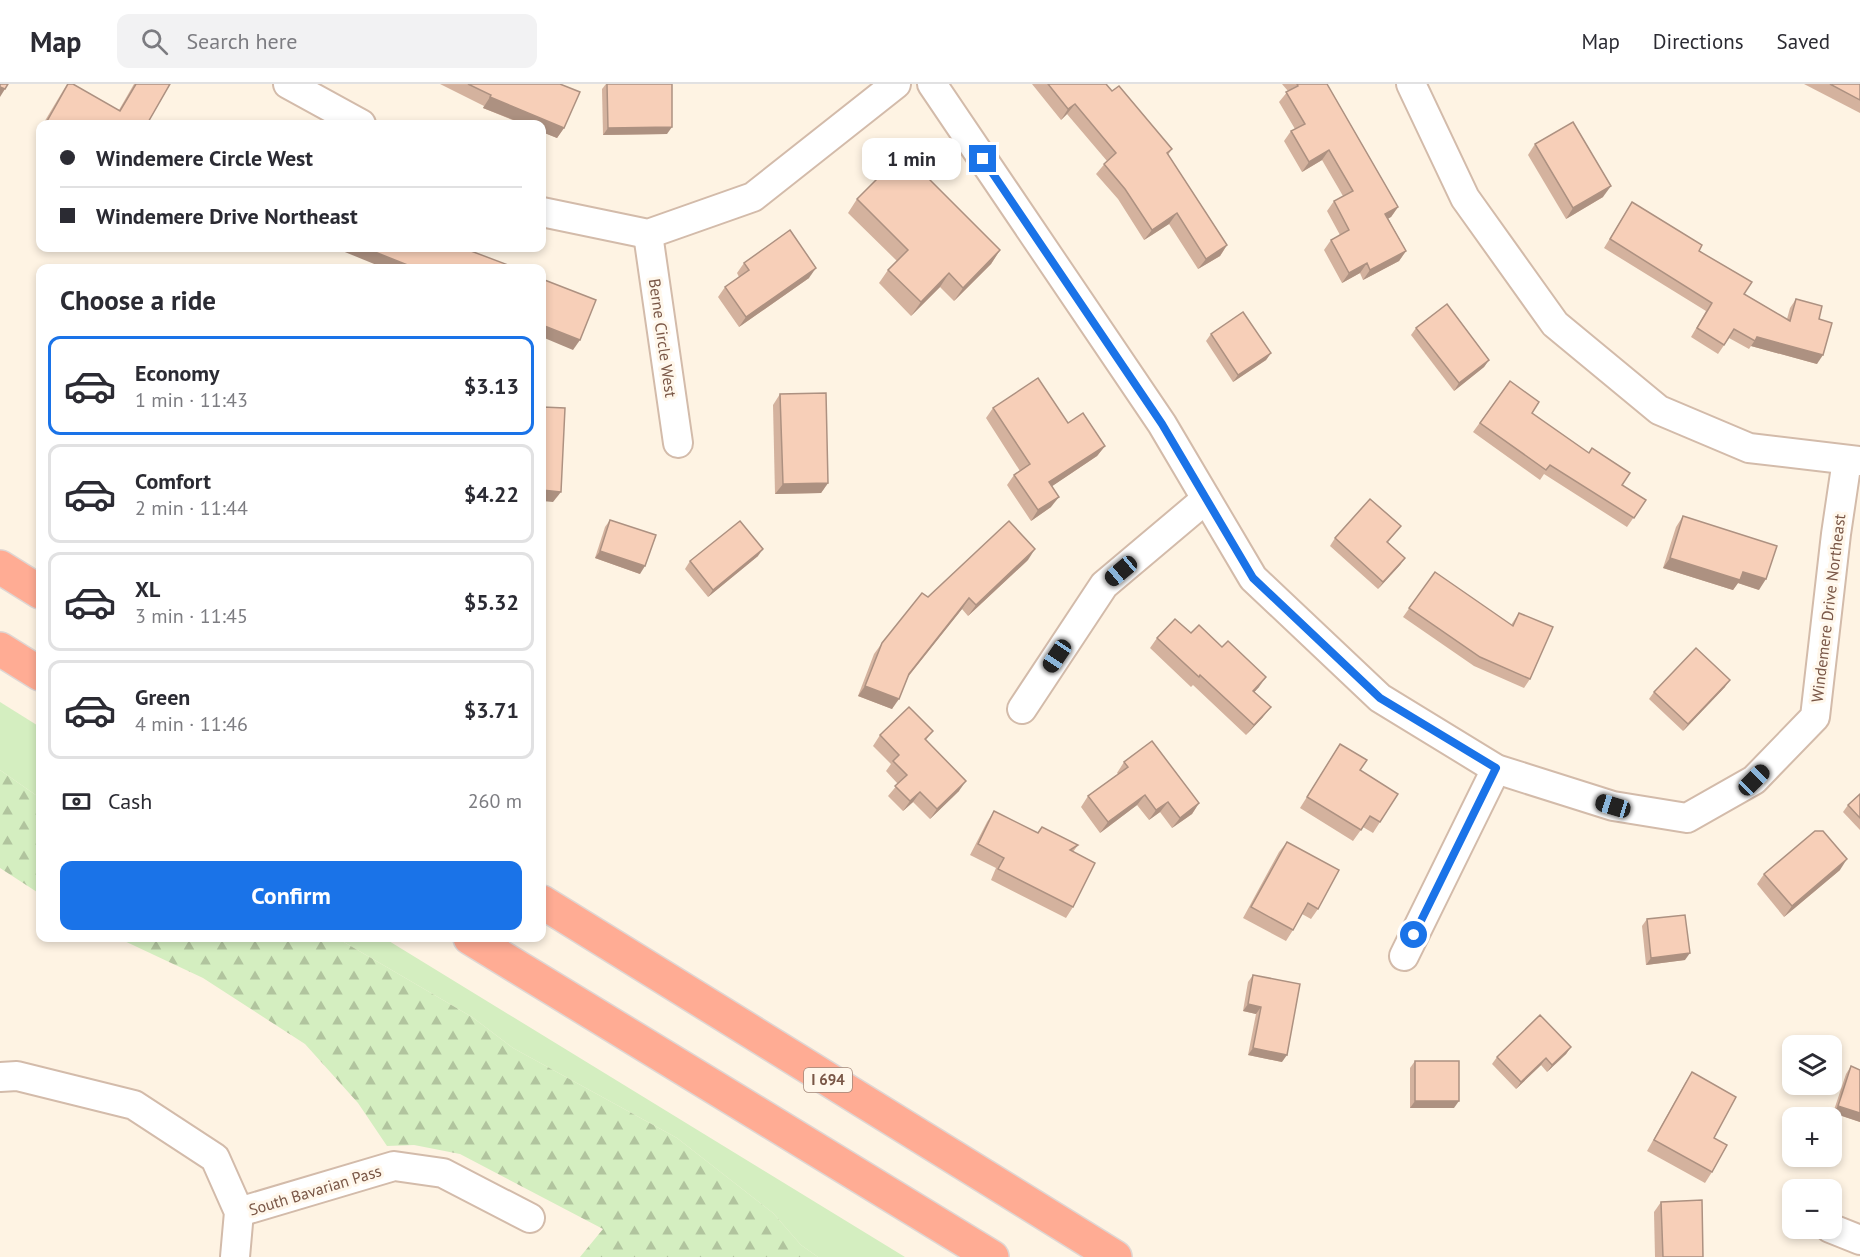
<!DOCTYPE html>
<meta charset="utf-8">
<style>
body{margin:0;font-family:"PT Sans",sans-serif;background:#f2f2f3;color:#2b2b33;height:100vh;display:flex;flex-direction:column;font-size:22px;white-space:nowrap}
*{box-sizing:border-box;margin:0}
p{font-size:20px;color:#7c7c81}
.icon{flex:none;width:33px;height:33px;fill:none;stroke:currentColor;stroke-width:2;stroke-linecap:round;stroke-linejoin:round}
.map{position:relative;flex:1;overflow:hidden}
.details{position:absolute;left:36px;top:180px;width:510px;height:678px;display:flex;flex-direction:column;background:#fff;border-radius:12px;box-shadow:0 3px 9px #0003}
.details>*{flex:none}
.guide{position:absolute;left:36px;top:36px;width:510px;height:132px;border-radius:12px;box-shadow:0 3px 9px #0003;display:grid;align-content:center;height:132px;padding:0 24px;background:#fff}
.tools{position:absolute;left:1782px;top:951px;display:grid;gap:12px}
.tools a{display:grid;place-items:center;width:60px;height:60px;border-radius:12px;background:#fff;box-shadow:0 3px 9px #0003;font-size:30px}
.end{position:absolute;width:27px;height:27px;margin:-14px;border:8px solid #1a73e8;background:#fff;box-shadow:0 0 0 3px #fff}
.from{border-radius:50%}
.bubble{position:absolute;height:42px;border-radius:12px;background:#fff;box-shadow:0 3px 9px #0003;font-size:20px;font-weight:600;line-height:42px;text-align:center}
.car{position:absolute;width:18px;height:36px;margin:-18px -9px;border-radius:8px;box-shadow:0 0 4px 2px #0007;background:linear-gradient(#222 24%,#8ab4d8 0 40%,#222 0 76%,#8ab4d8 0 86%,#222 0)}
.guide b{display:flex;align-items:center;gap:21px;height:57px;font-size:22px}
.guide b+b{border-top:2px solid #e1e1e2}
.guide i{width:15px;height:15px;background:#2b2b33}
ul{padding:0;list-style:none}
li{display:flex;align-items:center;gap:18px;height:99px;margin:0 12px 9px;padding:0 12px;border:3px solid #e1e1e2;border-radius:12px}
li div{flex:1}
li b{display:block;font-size:22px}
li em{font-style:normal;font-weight:600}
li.current{border-color:#1a73e8}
li>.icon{width:54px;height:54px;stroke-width:1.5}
h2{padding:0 24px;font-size:27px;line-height:72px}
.pay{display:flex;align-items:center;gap:15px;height:66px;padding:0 24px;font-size:22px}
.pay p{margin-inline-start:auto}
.cta{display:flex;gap:12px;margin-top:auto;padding:12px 24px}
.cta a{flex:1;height:69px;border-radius:12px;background:#1a73e8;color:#fff;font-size:24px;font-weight:600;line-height:69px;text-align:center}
header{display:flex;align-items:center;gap:36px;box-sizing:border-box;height:84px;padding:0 30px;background:#fff;border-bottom:2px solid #e1e1e2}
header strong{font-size:28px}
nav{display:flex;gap:33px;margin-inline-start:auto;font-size:21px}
.search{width:420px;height:54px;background:#f2f2f3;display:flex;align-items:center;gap:15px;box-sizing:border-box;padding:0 21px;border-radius:12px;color:#7c7c81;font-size:22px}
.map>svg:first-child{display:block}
.grass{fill:#d4eec0}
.forest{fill:url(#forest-firs)}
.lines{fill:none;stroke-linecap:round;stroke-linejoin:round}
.minor-casing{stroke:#d3bbaa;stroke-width:32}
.motorway-casing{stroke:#dfd6d3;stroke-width:36}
.minor{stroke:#fff;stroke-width:28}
.motorway{stroke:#ffac94;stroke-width:33}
.wall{fill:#d4b29e}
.shaded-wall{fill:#ad9181}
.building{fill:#f7cfb8;stroke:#ad9181;stroke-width:1.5}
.route{stroke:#1a73e8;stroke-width:8}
.labels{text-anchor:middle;stroke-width:6;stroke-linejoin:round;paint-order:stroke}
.shield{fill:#fff7eb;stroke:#a18678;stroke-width:1.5}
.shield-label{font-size:15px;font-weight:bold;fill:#795646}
.street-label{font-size:16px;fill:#795646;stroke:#fff7eb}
</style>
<header>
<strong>Map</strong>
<div class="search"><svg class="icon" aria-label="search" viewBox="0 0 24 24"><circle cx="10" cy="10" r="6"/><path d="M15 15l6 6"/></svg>Search here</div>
<nav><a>Map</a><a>Directions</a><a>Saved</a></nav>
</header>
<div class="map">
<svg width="1860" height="1173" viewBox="0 0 1860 1173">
<defs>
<pattern id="forest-firs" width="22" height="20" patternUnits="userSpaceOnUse" patternTransform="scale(1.5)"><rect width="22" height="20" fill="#d4eec0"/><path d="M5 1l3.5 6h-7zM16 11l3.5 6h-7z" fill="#b1c49e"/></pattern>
</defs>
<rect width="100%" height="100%" fill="#fef3e3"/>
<g class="grass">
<polygon points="0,618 40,643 40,714 0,686"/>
<polygon points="337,854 384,854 905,1173 818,1173 801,1161 773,1129 677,1054 513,964 472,933"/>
</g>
<g class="forest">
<polygon points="0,686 40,714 40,810 0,784"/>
<polygon points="118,854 337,854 472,933 513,964 677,1054 773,1129 801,1161 818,1173 580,1173 603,1145 460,1070 414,1061 387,1062 358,1019 305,960 203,894"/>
</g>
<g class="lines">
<defs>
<g id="minor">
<polyline points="288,0 361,40"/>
<polyline points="932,0 1162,340 1253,494 1380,614 1496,685 1613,722 1687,734 1754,696 1815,633 1836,450 1847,376"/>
<polyline points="1411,0 1465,114 1555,240 1659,326 1749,364 1860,377"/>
<polyline points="542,128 648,150 753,113 896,0"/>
<polyline points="648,150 678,359"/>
<polyline points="1022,625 1104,501 1206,415"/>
<polyline points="1404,872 1496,685"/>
<polyline points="0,993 17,992 134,1021 215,1074 239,1128 235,1173"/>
<polyline points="239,1128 394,1082 443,1089 530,1134"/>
<polyline points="1830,1144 1860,1156"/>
</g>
<g id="motorway">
<polyline points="0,483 40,508"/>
<polyline points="0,565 40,590"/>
<polyline points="542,818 1115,1173"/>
<polyline points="470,854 992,1173"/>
</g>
</defs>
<use href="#minor" class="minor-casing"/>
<use href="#motorway" class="motorway-casing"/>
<use href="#minor" class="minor"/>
<use href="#motorway" class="motorway"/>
</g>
<g class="wall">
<polygon points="67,0 119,26 134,0 170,0 147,40 43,40"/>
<polygon points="440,0 560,0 564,44 557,54 483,24 484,22"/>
<polygon points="606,0 672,0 667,50 603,51 602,5"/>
<polygon points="1032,0 1106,0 1112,7 1172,65 1168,71 1227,161 1220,172 1198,185 1169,140 1144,156 1118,115 1096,90 1107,77 1067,30 1061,36"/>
<polygon points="1282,0 1327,0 1398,123 1391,133 1388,134 1406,167 1399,177 1363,196 1360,189 1342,199 1324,166 1331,156 1340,151 1327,127 1334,117 1343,112 1322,76 1302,88 1284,57 1291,47 1295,45 1279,18 1288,7"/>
<polygon points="1804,0 1860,0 1860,29"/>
<polygon points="1535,60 1603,113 1566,135 1528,71"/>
<polygon points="857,115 1000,166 991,180 954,217 940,203 911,232 879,199 888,186 897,177 848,129"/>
<polygon points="1632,118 1699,167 1744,210 1787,235 1790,224 1796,215 1819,235 1817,280 1751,262 1749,265 1729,254 1718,270 1691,253 1706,227 1604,164"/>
<polygon points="744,179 809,194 739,243 718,213 725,203 739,193 737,189"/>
<polygon points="1416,244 1489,276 1484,283 1454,307 1411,251"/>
<polygon points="1211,250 1271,269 1266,276 1233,298 1206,257"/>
<polygon points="1510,297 1532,329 1622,401 1646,416 1627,443 1544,390 1540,396 1473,348"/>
<polygon points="780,310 828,399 821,409 775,410 773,321"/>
<polygon points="993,324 1068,339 1105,362 1097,372 1052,402 1051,423 1031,437 1007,401 1014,391 1020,387 986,334"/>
<polygon points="1683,432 1759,506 1738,499 1733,506 1663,484 1676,443"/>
<polygon points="610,436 640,490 595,474 605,443"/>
<polygon points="1401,442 1388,458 1405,474 1400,481 1378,505 1330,462 1335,454"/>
<polygon points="758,472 708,513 685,485 690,477"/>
<polygon points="1028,476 968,532 962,525 908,593 892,625 858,612 874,570 882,559"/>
<polygon points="1435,488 1511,541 1519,529 1530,595 1524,604 1474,582 1403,533"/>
<polygon points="1191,549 1259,603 1254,608 1263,633 1246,651 1193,601 1191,603 1150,564 1157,554"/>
<polygon points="1725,603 1683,647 1649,615 1654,608"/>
<polygon points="933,647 926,656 959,707 930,735 913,718 903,727 888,712 898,700 886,687 891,680 873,662 880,651"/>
<polygon points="1340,660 1360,686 1380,738 1373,749 1363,743 1353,757 1300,724"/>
<polygon points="1124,678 1199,719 1192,730 1172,744 1160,728 1149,736 1137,721 1100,749 1081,723 1088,712 1118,690 1117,689"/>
<polygon points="1860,710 1860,746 1843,728 1848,721"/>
<polygon points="994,727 1037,749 1042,743 1078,761 1073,768 1073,823 1066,834 991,796 996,784 970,771 987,738"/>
<polygon points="1287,758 1318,825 1311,835 1302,830 1293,846 1286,857 1243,834 1279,768"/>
<polygon points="1840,786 1784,833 1757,800 1764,790"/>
<polygon points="1647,835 1685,876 1646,881 1642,842"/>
<polygon points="1253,891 1282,978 1248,971 1256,930 1243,927 1248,898"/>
<polygon points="1571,963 1566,970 1547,988 1541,981 1516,1005 1492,980 1497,973"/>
<polygon points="1415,977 1454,1024 1410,1024 1410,984"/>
<polygon points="1851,982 1860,1038 1833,1029 1846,990"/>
<polygon points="1692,988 1714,1054 1712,1088 1705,1099 1647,1067 1685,999"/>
<polygon points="1661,1118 1703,1173 1655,1173 1654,1128"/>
</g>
<g class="shaded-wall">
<polygon points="0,3 5,5 0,13"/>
<polygon points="490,13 564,44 557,54 542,48 542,40 524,40 483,24"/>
<polygon points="1075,20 1067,30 1061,36 1068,25"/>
<polygon points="672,43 667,50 603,51 608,44"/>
<polygon points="1329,66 1322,76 1302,88 1309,78"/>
<polygon points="1611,102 1603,113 1566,135 1573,124"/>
<polygon points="1398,123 1391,133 1379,140 1385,130"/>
<polygon points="1177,129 1169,140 1144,156 1152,146"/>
<polygon points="1227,161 1220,172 1198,185 1206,175"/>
<polygon points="335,164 365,164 415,184 384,184"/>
<polygon points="1000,166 991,180 954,217 963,204"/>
<polygon points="1406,167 1399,177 1363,196 1370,186"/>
<polygon points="1367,179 1360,189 1342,199 1349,189"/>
<polygon points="816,184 809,194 739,243 746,233"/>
<polygon points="949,189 940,203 911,232 921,218"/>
<polygon points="542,241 580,256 573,266 542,253"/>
<polygon points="1757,253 1823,271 1817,280 1751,262"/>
<polygon points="1271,269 1266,276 1233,298 1238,291"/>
<polygon points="1489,276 1484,283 1454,307 1459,299"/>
<polygon points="1105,362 1097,372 1042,409 1049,398"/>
<polygon points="828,399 821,409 775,410 783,400"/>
<polygon points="542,406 561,408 553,418 542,417"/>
<polygon points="1059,413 1051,423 1031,437 1038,426"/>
<polygon points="763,465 758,472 708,513 713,506"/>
<polygon points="1035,465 1028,476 968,532 976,521"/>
<polygon points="600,467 645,482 640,490 595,474"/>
<polygon points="1405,474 1400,481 1378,505 1383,498"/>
<polygon points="1670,474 1743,488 1766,495 1759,506 1738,499 1733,506 1663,484"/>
<polygon points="969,514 962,525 901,601 909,590"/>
<polygon points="1266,593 1259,603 1246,617 1253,607"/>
<polygon points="1730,596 1725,603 1683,647 1688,640"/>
<polygon points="865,602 899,615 892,625 858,612"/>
<polygon points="1271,623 1263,633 1246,651 1254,641"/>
<polygon points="966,697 959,707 930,735 937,725"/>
<polygon points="920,708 913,718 903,727 910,717"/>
<polygon points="1145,711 1137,721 1100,749 1108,738"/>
<polygon points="1168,718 1160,728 1149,736 1156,726"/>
<polygon points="1199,719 1192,730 1172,744 1180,734"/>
<polygon points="1847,775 1840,786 1784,833 1792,822"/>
<polygon points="1690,869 1685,876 1646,881 1651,874"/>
<polygon points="1248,920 1261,923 1256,930 1243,927"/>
<polygon points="1571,963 1566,970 1547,988 1552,981"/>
<polygon points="1253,964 1287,971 1282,978 1248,971"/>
<polygon points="1546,974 1541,981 1516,1005 1521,998"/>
<polygon points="1415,1017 1459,1017 1454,1024 1410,1024"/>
<polygon points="1838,1022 1860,1029 1860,1038 1833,1029"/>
</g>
<g class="building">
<polygon points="0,0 8,0 5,5 0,3"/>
<polygon points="68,0 73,0 120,27 136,0 170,0 147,40 48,40 46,39"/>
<polygon points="468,0 560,0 580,8 564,44 490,13 491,11"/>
<polygon points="607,0 672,0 672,43 608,44"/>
<polygon points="1048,0 1106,0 1112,7 1119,2 1172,65 1167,69 1227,161 1206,175 1177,129 1152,146 1125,105 1104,80 1116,69 1075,20 1068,25"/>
<polygon points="1297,0 1327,0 1398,123 1385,130 1406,167 1370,186 1367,179 1349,189 1331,156 1349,146 1334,117 1353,107 1329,66 1309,78 1291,47 1305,40 1286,8 1298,2"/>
<polygon points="1830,0 1860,0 1860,16"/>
<polygon points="1573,38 1611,102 1573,124 1535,60"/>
<polygon points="903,69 1000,166 963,204 949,189 921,218 888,186 908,166 857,115"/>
<polygon points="1632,118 1702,161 1699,167 1752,198 1744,210 1790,237 1796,215 1822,222 1819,235 1832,239 1823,271 1757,253 1755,257 1734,245 1724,261 1697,244 1712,219 1610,155"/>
<polygon points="790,146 816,184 746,233 725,203 749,186 744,179"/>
<polygon points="365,164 463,164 516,184 415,184"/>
<polygon points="542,195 596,216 580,256 542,241"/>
<polygon points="1447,220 1489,276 1459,299 1416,244"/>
<polygon points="1243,228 1271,269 1238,291 1211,250"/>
<polygon points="1038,294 1068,339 1083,329 1105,362 1049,398 1059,413 1038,426 1014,391 1030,380 993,324"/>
<polygon points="1510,297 1539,318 1532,329 1589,369 1592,364 1630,389 1622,401 1646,416 1634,434 1550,381 1546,386 1480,339"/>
<polygon points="826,309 828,399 783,400 780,310"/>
<polygon points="542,323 565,324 561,408 542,406"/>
<polygon points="1370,415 1401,442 1387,458 1405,474 1383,498 1335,454"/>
<polygon points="1683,432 1777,462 1766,495 1743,488 1740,496 1670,474"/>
<polygon points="610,436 656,451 645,482 600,467"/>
<polygon points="740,437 763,465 713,506 690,477"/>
<polygon points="1009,437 1035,465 976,521 969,514 909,590 899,615 865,602 882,559 922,509 928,513"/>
<polygon points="1435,488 1513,542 1519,529 1553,543 1530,595 1480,573 1409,524"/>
<polygon points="1175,535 1191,549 1199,541 1222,563 1228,557 1266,593 1253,607 1271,623 1254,641 1200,591 1199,593 1157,554"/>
<polygon points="1696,564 1730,596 1688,640 1654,608"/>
<polygon points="909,623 933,647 925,655 966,697 937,725 920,708 910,717 895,702 907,691 893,677 899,671 880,651"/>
<polygon points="1152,657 1199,719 1180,734 1168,718 1156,726 1145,711 1108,738 1088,712 1128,683 1124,678"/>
<polygon points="1340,660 1367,676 1360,686 1398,710 1380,738 1370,732 1361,746 1307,713"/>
<polygon points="1860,710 1860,734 1848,721"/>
<polygon points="994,727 1038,749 1042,743 1078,761 1070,766 1095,779 1073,823 998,785 1004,774 978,760"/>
<polygon points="1815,747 1823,747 1847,775 1792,822 1764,790"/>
<polygon points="1287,758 1339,786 1318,825 1308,819 1293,846 1251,823"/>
<polygon points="1685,831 1690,869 1651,874 1647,835"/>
<polygon points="1253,891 1300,900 1287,971 1253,964 1261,923 1248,920"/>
<polygon points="1540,931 1571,963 1552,981 1546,974 1521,998 1497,973"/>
<rect x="1415" y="977" width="44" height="40"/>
<polygon points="1851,982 1860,986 1860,1029 1838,1022"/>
<polygon points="1692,988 1736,1013 1714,1054 1727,1061 1712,1088 1654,1056"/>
<polygon points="1702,1116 1703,1173 1663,1173 1661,1118"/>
</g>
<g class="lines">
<polyline class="route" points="983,75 1162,340 1253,494 1380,614 1496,684 1414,851"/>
</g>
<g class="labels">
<rect class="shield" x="804" y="984" width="48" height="24" rx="4.5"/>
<g class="shield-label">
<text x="828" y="1001">I 694</text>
</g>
<g class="street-label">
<text transform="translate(663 254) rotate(82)" y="6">Berne Circle West</text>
<text transform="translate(1828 524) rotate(-83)" y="6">Windemere Drive Northeast</text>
<text transform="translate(315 1106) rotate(-17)" y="6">South Bavarian Pass</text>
</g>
</g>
</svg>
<div class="tools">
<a><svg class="icon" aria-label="layers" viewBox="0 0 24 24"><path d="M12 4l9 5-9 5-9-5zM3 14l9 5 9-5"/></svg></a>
<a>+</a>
<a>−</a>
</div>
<i class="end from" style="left:1414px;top:851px"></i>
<i class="end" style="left:983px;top:75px"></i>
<div class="bubble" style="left:862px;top:54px;width:99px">1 min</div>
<i class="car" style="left:1121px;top:487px;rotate:230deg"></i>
<i class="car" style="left:1057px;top:572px;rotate:214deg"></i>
<i class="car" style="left:1754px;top:696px;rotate:45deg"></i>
<i class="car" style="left:1613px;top:722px;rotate:287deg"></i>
<div class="guide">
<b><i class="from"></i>Windemere Circle West</b>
<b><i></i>Windemere Drive Northeast</b>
</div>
<section class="details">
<h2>Choose a ride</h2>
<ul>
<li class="current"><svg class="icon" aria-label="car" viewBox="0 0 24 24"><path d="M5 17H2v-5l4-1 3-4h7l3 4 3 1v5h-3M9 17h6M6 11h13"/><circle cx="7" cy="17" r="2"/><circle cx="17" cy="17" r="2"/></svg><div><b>Economy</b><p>1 min · 11:43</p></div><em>$3.13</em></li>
<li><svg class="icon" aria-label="car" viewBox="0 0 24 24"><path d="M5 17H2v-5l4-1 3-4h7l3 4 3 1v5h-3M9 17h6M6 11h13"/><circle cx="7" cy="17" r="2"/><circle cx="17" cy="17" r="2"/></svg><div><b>Comfort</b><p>2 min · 11:44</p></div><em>$4.22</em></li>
<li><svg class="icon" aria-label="car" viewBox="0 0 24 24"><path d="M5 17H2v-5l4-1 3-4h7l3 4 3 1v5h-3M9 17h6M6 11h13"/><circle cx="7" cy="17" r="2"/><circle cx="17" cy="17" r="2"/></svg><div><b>XL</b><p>3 min · 11:45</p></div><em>$5.32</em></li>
<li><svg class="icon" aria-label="car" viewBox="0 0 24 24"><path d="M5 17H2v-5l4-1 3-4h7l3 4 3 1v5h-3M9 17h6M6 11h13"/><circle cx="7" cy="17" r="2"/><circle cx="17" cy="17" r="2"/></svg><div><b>Green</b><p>4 min · 11:46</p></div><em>$3.71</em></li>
</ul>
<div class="pay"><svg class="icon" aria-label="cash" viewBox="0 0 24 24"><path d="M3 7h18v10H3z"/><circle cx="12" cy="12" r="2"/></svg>Cash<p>260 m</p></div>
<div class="cta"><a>Confirm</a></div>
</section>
</div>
